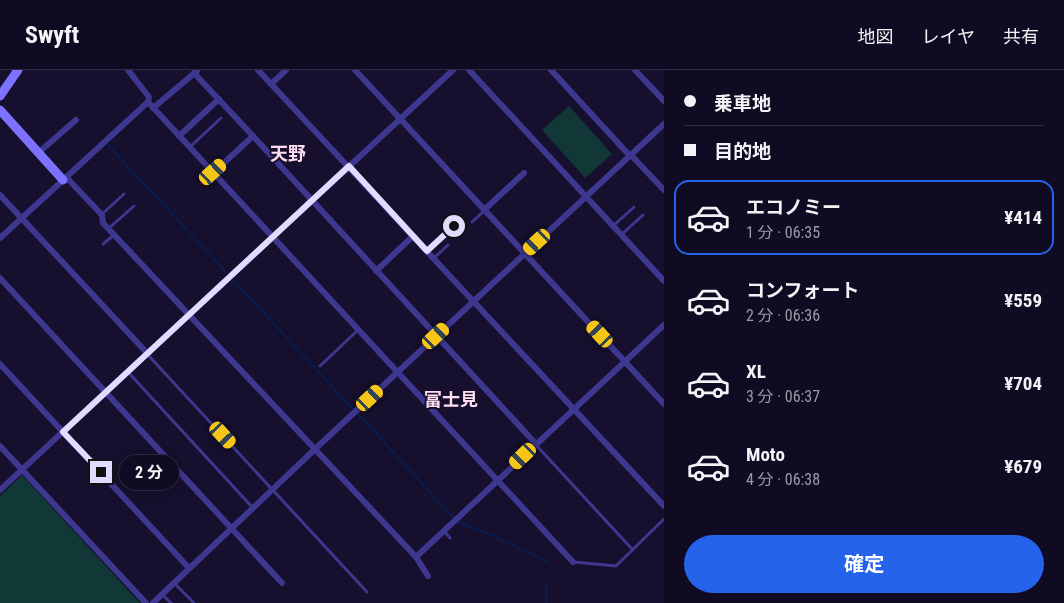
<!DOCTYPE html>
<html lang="ja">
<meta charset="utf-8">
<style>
body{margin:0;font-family:"Roboto Condensed","Noto Sans JP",sans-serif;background:#19142a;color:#f1f3f6;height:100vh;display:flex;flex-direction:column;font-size:19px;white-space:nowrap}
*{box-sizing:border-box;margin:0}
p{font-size:16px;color:#9c9ba5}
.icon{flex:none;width:28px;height:28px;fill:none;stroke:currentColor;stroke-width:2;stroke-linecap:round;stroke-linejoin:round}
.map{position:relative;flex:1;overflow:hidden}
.panel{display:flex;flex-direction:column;background:#100b22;width:400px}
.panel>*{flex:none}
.hud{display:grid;align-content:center;height:110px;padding:0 20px;background:#100b22}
.end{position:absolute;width:22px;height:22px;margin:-11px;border:6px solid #e1dbff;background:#111;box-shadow:0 0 0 2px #111}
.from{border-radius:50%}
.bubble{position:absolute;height:35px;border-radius:18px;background:#100b22;box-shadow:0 2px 12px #0003,0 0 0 1px #302b40;font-size:16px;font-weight:700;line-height:35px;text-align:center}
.car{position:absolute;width:15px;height:30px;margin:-15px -8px;border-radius:6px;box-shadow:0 0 4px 1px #0007;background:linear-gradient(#f5c518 24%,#345 0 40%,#f5c518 0 76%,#345 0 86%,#f5c518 0)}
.hud b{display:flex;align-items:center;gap:18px;height:48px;font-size:19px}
.hud b+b{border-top:1px solid #302b40}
.hud i{width:12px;height:12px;background:#f1f3f6}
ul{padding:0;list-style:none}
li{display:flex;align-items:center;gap:15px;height:75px;margin:0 10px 8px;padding:0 10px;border:2px solid transparent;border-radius:15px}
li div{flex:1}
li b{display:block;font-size:19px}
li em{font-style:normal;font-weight:700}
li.selected{border-color:#2563eb}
li>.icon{width:45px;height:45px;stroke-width:1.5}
.primary-button{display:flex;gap:10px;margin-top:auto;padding:10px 20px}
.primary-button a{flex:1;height:58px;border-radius:30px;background:#2563eb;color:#fff;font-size:20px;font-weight:700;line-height:58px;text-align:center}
header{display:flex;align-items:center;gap:30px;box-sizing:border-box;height:70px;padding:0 25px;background:#100b22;border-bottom:1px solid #302b40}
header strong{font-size:24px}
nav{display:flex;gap:28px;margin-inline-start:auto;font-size:18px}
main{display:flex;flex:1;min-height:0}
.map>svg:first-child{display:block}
.green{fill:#123737}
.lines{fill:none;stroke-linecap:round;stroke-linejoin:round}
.stream{stroke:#071d4e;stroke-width:2}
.lane{stroke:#3e378f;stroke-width:3}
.street{stroke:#3e378f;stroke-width:6}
.secondary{stroke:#7c72ff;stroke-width:9}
.route{stroke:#e1dbff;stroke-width:6}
.labels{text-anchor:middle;stroke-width:4;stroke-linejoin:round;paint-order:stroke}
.quarter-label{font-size:18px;font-weight:bold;fill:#ffddf1;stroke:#160f2d}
</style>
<header>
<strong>Swyft</strong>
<nav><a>地図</a><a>レイヤ</a><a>共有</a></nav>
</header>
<main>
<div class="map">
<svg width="664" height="533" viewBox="0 0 664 533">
<rect width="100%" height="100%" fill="#160f2d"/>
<g class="green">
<polygon points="569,36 612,84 585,108 542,60"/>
<polygon points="22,405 140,533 0,533 0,426"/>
</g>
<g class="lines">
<g class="stream">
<polyline points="108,75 226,202"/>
<polyline points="234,211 353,339"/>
<polyline points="359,345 453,447"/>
<polyline points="458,452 487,463 547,492"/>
<polyline points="546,513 546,533"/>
</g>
<g class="lane">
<polyline points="191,76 221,48"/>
<polyline points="102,144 124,124"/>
<polyline points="472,152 484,141"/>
<polyline points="613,156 634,137"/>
<polyline points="108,159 134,136"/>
<polyline points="621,165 643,145"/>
<polyline points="103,174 114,165"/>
<polyline points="427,181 454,156"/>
<polyline points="434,188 448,175"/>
<polyline points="148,285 367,522"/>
<polyline points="320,296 358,260"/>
<polyline points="128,302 253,438"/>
<polyline points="536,375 632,479"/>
<polyline points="444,461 450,468"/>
<polyline points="574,492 616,496 664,449"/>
<polyline points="174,513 194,533"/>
<polyline points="163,525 171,533"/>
</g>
<g class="street">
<polyline points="128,0 149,27 148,32 573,492"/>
<polyline points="258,0 664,436"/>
<polyline points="355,0 664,334"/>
<polyline points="469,0 664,211"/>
<polyline points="551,0 630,86"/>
<polyline points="635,0 664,31"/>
<polyline points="194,3 253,66"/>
<polyline points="271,14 286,0"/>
<polyline points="153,38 197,1"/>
<polyline points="179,66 219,29"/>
<polyline points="38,83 76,50"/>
<polyline points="631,85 664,120"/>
<polyline points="213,103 253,66 536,374"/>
<polyline points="66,107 102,145 103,153 416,487 428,506"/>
<polyline points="0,125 148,284"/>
<polyline points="484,140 524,103"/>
<polyline points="0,168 148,32"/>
<polyline points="376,201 413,166"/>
<polyline points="0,208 282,513"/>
<polyline points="0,294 189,498"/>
<polyline points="0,376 146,533"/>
<polyline points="0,420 453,0"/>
<polyline points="416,487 664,255"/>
<polyline points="153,533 314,380 664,54"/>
</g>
<g class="secondary">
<polyline points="0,26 18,0"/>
<polyline points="0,40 63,110"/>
</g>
</g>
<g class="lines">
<polyline class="route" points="101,402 63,362 349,96 427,181 454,156"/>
</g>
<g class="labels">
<g class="quarter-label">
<text x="288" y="90">天野</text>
<text x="451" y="336">富士見</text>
</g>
</g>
</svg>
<i class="end from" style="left:454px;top:156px"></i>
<i class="end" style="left:101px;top:402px"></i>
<div class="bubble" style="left:119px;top:385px;width:60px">2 分</div>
<i class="car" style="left:213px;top:102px;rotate:48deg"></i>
<i class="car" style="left:537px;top:172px;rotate:227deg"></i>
<i class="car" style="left:600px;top:264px;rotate:317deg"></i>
<i class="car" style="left:436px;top:266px;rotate:47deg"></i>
<i class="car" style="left:370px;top:328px;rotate:47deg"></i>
<i class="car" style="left:223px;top:365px;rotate:137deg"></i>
<i class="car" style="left:523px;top:386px;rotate:226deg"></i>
</div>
<section class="panel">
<div class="hud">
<b><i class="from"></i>乗車地</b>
<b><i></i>目的地</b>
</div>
<ul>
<li class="selected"><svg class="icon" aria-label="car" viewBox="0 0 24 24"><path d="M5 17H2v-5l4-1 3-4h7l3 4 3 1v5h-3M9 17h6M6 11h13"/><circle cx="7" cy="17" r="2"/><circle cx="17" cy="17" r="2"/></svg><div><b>エコノミー</b><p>1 分 · 06:35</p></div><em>¥414</em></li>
<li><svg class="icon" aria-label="car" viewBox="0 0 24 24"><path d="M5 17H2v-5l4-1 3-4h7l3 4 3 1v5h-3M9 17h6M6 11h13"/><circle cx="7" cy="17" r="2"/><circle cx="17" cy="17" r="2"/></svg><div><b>コンフォート</b><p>2 分 · 06:36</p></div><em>¥559</em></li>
<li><svg class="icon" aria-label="car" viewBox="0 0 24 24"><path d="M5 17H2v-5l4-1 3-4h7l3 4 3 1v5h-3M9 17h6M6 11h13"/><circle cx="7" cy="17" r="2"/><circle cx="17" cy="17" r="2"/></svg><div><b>XL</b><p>3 分 · 06:37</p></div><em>¥704</em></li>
<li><svg class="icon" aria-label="car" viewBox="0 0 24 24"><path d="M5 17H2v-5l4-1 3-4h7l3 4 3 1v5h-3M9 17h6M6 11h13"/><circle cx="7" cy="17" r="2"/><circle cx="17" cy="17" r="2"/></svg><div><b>Moto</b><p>4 分 · 06:38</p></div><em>¥679</em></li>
</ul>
<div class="primary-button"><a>確定</a></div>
</section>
</main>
